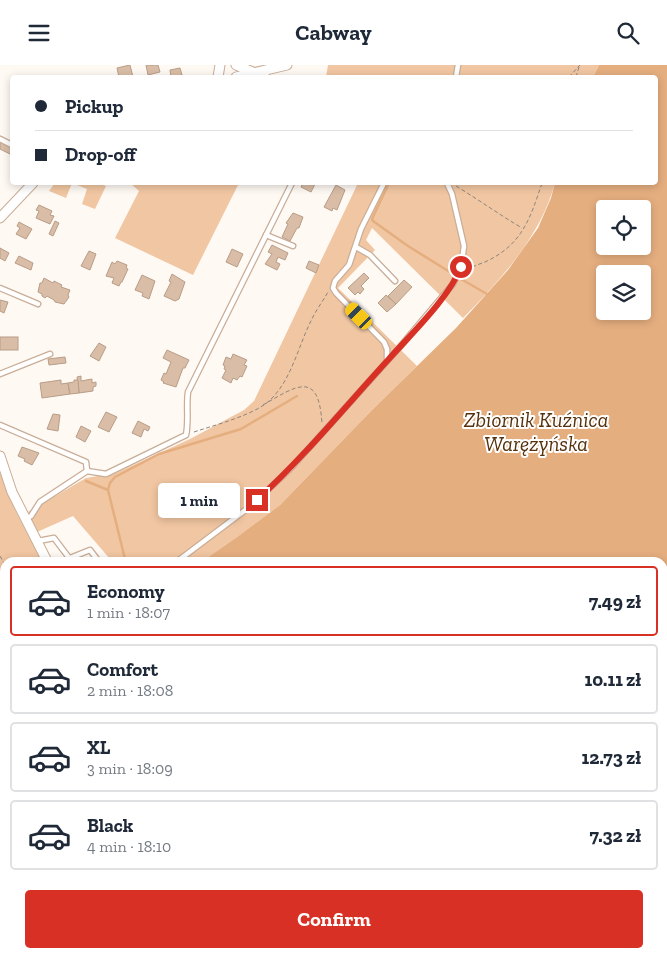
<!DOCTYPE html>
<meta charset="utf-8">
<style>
body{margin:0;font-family:"Zilla Slab",serif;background:#f2f2f3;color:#1f2937;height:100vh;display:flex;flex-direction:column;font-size:19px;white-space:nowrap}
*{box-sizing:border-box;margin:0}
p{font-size:16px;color:#747a83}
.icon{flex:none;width:28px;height:28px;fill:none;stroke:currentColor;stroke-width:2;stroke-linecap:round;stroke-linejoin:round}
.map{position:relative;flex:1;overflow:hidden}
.panel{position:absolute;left:0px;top:492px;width:668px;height:401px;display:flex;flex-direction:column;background:#fff;border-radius:15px 15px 0 0;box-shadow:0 2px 8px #0003}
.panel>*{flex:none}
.banner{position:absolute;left:10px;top:10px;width:648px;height:110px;border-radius:5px;box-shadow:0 2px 8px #0003;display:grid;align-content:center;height:110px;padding:0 25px;background:#fff}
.tools{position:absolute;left:596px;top:135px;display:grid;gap:10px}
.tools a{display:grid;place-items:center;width:55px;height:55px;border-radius:5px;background:#fff;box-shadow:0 2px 8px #0003;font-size:25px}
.end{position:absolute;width:22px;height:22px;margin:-11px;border:6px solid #d93025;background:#fff;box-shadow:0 0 0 2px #fff}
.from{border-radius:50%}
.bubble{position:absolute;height:35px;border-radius:5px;background:#fff;box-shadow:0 2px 8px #0003;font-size:16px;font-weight:700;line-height:35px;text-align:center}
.car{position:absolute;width:15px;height:30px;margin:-15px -8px;border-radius:6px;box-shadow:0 0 4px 1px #0007;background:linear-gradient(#f5c518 24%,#345 0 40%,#f5c518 0 76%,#345 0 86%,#f5c518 0)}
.banner b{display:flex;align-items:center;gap:18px;height:48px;font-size:19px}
.banner b+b{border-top:1px solid #e0e1e3}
.banner i{width:12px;height:12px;background:#1f2937}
ul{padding:9px 0 0;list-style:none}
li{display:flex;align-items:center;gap:15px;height:70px;margin:0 10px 8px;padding:0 15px;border:2px solid #e0e1e3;border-radius:5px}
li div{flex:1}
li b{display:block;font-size:19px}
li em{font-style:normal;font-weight:700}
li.active{border-color:#d93025}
li>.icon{width:45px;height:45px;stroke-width:1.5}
.cta{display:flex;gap:10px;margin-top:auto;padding:10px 25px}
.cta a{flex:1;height:58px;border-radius:5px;background:#d93025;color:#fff;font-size:20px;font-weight:700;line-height:58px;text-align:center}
header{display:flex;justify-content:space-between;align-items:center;height:65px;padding:0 25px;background:#fff;font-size:22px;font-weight:700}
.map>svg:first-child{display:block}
.green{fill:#f1c6a2}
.water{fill:#e5ae7f;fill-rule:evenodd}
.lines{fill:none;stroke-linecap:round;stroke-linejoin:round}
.stream{stroke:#e5ae7f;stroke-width:2.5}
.building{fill:#d9bda6;stroke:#b89d87}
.lane-casing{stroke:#c9ad97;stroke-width:7}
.street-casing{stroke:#c9ad97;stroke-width:11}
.path{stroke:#8d857e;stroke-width:1;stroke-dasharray:4 2.5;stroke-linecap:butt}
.lane{stroke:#fff;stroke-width:4.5}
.street{stroke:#fff;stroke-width:9}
.route{stroke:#d93025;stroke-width:6}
.labels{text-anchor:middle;stroke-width:4;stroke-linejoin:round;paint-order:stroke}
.water-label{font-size:21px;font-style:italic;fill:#55310c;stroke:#fff}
</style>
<header><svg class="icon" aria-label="menu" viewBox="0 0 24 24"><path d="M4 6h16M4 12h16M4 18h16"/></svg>Cabway<svg class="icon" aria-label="search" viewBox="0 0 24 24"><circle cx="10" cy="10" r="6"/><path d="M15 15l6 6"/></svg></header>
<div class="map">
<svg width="667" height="893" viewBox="0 0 667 893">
<rect width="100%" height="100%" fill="#fff9f4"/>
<g class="green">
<polygon points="328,0 599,0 593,12 326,12"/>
<polygon points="55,118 98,118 106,121 95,144 82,139 87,124 72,118 66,133 49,126"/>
<polygon points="130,118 239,118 193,210 115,173 139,126"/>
<path d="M358,118H555C540,172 502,213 463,253L372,163L366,175L375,185L338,223L417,301L372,345L280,440L237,472L201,497H111L110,494L73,451L37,467L28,447L86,413L116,408L190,374L244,345L254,336Z"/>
<polygon points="0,406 15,445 42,497 5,498 5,542 0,527"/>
<polygon points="5,710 5,889 40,889 40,893 0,893 0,715"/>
<polygon points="667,762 667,893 53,893 52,889 662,889 662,763"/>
</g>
<path class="water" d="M599,0H667V762L663,763L662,498L201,497L237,472L280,440L372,345L456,263L508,205L538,163L551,133L555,118H655V12H593ZM605,144H642V181H605ZM605,209H642V246H605Z"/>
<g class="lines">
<g class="stream">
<polyline points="389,118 372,154 373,156 408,181 453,209"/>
<polyline points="461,214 487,229"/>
<polyline points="86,416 108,425"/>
<polyline points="126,498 108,425 110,418 115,412 159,389 241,364 297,331"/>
<polyline points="118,893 119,889"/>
</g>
</g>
<g class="building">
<polygon points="130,0 133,12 119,12 117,3"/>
<polygon points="146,0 158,0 160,7 148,10"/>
<polygon points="180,3 182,10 171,12 170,5"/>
<polygon points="0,77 12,83 10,89 0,84"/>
<polygon points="303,118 315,119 311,127 301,122"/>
<polygon points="336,120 345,125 337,145 333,143 332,146 324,142"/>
<polygon points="39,140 52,146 50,150 54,151 50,159 36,153 39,146 36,145"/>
<polygon points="293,148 303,152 299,163 297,163 290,176 282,172 288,159 286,158"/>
<polygon points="55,156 59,158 53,171 49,169"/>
<polygon points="19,157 32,164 26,174 16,169 20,163 17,161"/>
<polygon points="272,180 288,188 285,195 278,192 276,197 280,199 277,205 265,199 272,189 268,187"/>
<polygon points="0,183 9,188 5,196 0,193"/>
<polygon points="232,184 243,189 237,202 226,197"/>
<polygon points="89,186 96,189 90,205 81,201"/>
<polygon points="19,191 33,198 31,205 15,198"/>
<polygon points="117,196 127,200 126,203 128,204 122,217 121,217 119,221 112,218 114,213 106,211 112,197 115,199"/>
<polygon points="309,196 319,200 316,208 306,203"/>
<polygon points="364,208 369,213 361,221 364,224 360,229 358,227 355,230 348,223"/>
<polygon points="172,209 185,217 179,234 175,236 164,231 171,217 169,216"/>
<polygon points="142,210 155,216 149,234 142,231 143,228 135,225"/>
<polygon points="44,213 53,218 54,216 62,220 61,222 70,225 68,230 69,232 64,239 55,237 54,235 47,231 45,233 42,231 42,229 38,227 40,218 42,218"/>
<polygon points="404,215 412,222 396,239 388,231"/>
<polygon points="386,230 396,239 387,247 378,238"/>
<polygon points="0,235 8,237 4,248 0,246"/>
<rect x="0" y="272" width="18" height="13"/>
<polygon points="99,278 106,282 99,296 90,291"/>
<polygon points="167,285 189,295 185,303 183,303 176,322 163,318 164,317 161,315 164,308 166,309 171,297 163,293"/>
<polygon points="233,289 247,295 244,300 247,301 242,312 240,311 237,315 233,313 231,318 222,313 226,305 224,304 225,301 223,300 226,292 231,294"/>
<polygon points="65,292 66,298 49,300 48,294"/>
<polygon points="81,311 81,316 92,314 92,318 96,317 96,321 93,322 93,326 79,328 77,312"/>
<polygon points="61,315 61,319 68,318 70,329 42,333 40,318"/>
<polygon points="74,315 78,315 79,328 70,329 68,318 74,317"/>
<polygon points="106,347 117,352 109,367 98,362"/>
<polygon points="53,349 60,350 58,366 47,364"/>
<polygon points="138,356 150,362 148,366 144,364 141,372 132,368"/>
<polygon points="81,361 91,366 85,377 76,372"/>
<polygon points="22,382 39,388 32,400 24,396 25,394 18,391"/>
</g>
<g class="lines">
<defs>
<g id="lane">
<polyline points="456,12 458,0"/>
<polyline points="0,74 12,80"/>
<polyline points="384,118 361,164 349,200 335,216 333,223 336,228 384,277 387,284 387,294"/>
<polyline points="266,170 293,181"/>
<polyline points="356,182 370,190 395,216"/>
<polyline points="0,223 38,239"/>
<polyline points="0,309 50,289"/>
<polyline points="0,360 86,397 87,406"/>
<path d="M25,454L31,451L40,437L87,406L106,409L186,370C189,356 186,341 188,327L292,118"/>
<polyline points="38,476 54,473 73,498"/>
<polyline points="70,493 90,485 100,498"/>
<polyline points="175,498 252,440 291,403 399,283 453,219 461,202 464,181 452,129 447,118"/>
<polyline points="662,778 667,778"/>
<polyline points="110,893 111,889"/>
</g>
<g id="street">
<polyline points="236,0 265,12"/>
<polyline points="218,12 220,0"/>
<polyline points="236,12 287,0"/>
<polyline points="0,153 33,118"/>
<polyline points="0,391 12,427 48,498"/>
<polyline points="44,889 45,893"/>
</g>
</defs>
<use href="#lane" class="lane-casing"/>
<use href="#street" class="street-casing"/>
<g class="path">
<polyline points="569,12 580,0"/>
<polyline points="576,12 579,2"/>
<polyline points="101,118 107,120"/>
<path d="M456,121C479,135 500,150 522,163"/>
<path d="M466,204C473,202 479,199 485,197C522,180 530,154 542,118"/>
<path d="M263,340C296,321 319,304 322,359"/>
<path d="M194,367C215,360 239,354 259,343C290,326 297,282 312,254C316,245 323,236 328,227"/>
<polyline points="0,491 5,500"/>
<polyline points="0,743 5,734"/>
<polyline points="0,797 5,803"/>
<polyline points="0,813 5,812"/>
<polyline points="21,893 24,889"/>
<polyline points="285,893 286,889"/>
</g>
<use href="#lane" class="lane"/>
<use href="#street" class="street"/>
</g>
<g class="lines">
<path class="route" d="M257,435C304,392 345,342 388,295C411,269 449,233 461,202"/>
</g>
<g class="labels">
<g class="water-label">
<text x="536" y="362">Zbiornik Kuźnica<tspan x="536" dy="24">Warężyńska</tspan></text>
</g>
</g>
</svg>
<div class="tools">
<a><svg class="icon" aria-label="locate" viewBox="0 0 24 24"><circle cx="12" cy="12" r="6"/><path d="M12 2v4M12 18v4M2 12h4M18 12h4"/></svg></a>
<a><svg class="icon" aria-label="layers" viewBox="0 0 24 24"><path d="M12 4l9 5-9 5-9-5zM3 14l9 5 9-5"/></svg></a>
</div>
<i class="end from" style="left:461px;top:202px"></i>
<i class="end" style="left:257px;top:435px"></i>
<div class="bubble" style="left:158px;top:418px;width:82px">1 min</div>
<i class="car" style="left:359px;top:251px;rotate:315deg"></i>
<div class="banner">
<b><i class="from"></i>Pickup</b>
<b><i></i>Drop-off</b>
</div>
<section class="panel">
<ul>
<li class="active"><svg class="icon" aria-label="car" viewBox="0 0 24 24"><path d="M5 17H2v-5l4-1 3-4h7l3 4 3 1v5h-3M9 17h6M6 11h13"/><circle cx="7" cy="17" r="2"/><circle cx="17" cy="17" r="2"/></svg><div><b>Economy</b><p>1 min · 18:07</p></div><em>7.49 zł</em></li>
<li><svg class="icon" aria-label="car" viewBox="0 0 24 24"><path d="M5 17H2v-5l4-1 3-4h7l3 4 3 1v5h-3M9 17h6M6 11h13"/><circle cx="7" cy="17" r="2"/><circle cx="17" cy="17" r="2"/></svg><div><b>Comfort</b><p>2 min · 18:08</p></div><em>10.11 zł</em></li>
<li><svg class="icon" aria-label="car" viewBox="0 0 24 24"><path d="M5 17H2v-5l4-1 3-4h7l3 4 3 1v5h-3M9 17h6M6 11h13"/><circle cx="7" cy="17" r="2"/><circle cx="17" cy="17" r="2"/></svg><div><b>XL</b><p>3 min · 18:09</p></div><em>12.73 zł</em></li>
<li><svg class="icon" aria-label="car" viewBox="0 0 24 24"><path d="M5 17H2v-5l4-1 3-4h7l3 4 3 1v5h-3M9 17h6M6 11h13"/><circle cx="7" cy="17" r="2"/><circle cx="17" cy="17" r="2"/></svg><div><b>Black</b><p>4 min · 18:10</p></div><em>7.32 zł</em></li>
</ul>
<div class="cta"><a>Confirm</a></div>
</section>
</div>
